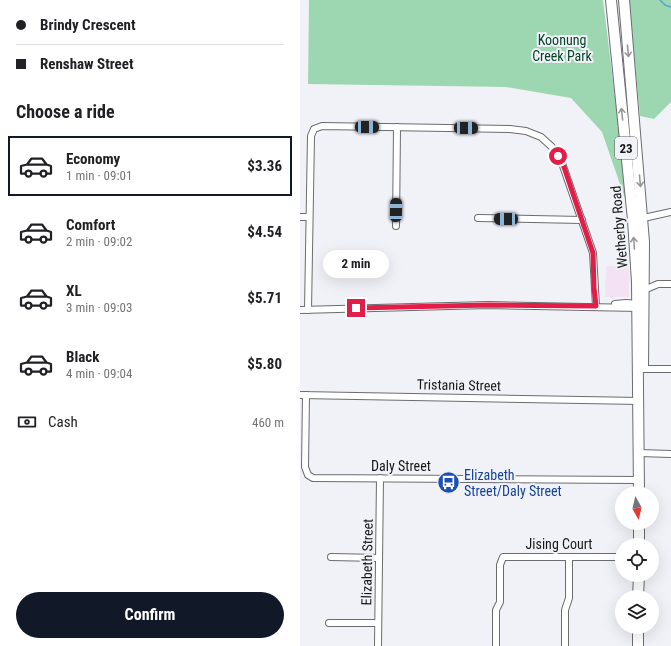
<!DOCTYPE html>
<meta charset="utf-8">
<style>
body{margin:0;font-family:"Roboto Condensed",sans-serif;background:#f2f2f2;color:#202124;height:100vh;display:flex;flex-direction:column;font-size:15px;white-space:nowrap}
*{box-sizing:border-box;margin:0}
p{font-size:13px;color:#757577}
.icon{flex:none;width:22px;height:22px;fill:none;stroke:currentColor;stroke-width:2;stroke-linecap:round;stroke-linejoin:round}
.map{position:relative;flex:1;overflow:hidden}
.sheet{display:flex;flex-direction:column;background:#fff;width:300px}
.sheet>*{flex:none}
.guide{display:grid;align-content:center;height:88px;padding:0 16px;background:#fff}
.needle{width:26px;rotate:172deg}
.fabs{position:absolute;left:315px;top:486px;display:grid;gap:8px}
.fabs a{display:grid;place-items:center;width:44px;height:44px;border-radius:50%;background:#fff;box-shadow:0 4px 16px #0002;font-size:20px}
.end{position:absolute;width:18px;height:18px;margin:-9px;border:5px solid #e11d48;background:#fff;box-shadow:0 0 0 2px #fff}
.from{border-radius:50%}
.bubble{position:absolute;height:28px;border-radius:14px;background:#fff;box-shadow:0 4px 16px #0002;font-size:13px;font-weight:700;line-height:28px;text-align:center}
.car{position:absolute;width:12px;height:24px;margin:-12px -6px;border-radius:5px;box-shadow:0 0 3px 1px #0007;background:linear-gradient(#222 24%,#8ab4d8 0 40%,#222 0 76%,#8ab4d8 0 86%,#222 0)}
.guide b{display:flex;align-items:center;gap:14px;height:38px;font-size:15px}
.guide b+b{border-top:1px solid #e0e0e0}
.guide i{width:10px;height:10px;background:#202124}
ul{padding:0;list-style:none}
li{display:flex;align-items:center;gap:12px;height:60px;margin:0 8px 6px;padding:0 8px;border:2px solid transparent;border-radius:0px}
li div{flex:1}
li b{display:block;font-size:15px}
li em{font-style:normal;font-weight:700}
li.active{border-color:#111827}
li>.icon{width:36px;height:36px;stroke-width:1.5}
h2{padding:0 16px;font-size:18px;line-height:48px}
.pay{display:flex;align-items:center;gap:10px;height:44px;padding:0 16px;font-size:15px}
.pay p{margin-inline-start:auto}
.button{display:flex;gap:8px;margin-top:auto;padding:8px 16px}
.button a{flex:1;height:46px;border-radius:24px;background:#111827;color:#fff;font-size:16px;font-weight:700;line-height:46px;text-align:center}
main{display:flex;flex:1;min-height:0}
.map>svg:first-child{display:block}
.commercial{fill:#f2e2f4}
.green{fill:#9dd7b2}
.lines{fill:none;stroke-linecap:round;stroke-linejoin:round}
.stream{stroke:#4ca8cb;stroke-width:1.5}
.minor-casing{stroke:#6a6c70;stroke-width:8}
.primary-casing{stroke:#6a6c70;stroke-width:12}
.minor{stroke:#fff;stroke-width:6}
.primary{stroke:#fff;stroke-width:10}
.oneway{stroke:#979798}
.route{stroke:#e11d48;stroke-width:5}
.labels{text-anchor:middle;stroke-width:4;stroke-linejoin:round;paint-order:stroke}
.shield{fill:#f0f2f7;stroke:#58595c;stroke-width:1}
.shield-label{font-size:13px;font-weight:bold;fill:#171719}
.park-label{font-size:14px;fill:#064427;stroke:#f0f2f7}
.street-label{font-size:14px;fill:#171719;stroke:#f0f2f7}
.transit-label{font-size:14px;fill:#164399;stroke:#f0f2f7;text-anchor:start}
</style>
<main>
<section class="sheet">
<div class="guide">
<b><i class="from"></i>Brindy Crescent</b>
<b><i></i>Renshaw Street</b>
</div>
<h2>Choose a ride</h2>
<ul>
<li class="active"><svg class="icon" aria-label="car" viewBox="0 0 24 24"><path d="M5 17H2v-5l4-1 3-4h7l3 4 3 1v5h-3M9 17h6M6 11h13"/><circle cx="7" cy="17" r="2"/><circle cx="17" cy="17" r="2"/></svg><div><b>Economy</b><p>1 min · 09:01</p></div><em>$3.36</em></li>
<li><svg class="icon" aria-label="car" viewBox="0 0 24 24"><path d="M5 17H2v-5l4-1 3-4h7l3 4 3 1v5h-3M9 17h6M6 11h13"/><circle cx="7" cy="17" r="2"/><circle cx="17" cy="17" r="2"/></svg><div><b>Comfort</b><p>2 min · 09:02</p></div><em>$4.54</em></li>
<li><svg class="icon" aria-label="car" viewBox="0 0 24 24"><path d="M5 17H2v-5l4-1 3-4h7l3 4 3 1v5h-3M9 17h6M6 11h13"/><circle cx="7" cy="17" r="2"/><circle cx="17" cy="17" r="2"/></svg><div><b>XL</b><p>3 min · 09:03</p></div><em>$5.71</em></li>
<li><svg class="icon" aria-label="car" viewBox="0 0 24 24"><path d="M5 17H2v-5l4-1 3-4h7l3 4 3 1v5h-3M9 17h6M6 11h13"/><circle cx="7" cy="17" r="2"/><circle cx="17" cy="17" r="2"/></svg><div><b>Black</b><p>4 min · 09:04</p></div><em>$5.80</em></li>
</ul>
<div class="pay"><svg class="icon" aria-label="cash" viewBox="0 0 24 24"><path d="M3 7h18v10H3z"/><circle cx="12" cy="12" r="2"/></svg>Cash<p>460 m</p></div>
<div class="button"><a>Confirm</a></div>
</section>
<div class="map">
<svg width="371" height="646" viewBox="0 0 371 646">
<rect width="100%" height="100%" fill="#f0f2f7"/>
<polygon class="commercial" points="306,266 329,266 329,297 305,297"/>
<g class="green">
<polygon points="9,0 303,0 329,210 302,132 271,98 206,87 8,84"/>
<polygon points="329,0 371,0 371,102 354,119 340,116"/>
</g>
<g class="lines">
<polyline class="stream" points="360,0 365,5 371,7"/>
<defs>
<g id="minor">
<polyline points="0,217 9,217"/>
<polyline points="178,218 282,220"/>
<polyline points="339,219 371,212"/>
<polyline points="96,226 97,127"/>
<polyline points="344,290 358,284 371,284"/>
<polyline points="315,304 326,303 339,304"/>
<polyline points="0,310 188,305 339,308"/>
<polyline points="8,310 11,136 14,129 22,126 210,129 226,131 241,137 252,147 262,163 293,253 296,306"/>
<polyline points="341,369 371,369"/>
<polyline points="0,395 340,401"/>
<polyline points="6,395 5,467 8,475 13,478 339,480"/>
<polyline points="339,453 371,454"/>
<polyline points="31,557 79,558"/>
<polyline points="29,623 78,623"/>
<polyline points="78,646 80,478"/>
<polyline points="196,646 196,610 200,602 200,565 203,557 322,557"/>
<polyline points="265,646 265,610 269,598 269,558"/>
</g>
<g id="primary">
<polyline points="311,0 333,220 337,282 339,493"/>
<polyline points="324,0 344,242 343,367"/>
<polyline points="339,545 339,523"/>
<polyline points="338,597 339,575"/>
<polyline points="338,646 338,627"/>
</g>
</defs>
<use href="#minor" class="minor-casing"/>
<use href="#primary" class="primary-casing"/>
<use href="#minor" class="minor"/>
<use href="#primary" class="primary"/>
</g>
<defs><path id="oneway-shaft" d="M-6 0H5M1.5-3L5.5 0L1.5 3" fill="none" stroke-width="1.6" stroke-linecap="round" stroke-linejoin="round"/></defs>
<g class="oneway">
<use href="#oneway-shaft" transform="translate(328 51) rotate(85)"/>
<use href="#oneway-shaft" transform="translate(322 114) rotate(-96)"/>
<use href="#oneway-shaft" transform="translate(340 181) rotate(85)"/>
<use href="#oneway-shaft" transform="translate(334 243) rotate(-94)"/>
</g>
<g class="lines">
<polyline class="route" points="56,308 188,305 296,306 294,288 293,253 264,167 258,156"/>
</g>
<defs>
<symbol id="bus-disc" viewBox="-11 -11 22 22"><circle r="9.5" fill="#1a4fb4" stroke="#f0f2f7"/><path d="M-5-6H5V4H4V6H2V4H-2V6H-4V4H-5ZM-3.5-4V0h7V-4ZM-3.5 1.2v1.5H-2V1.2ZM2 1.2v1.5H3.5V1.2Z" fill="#fff"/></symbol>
</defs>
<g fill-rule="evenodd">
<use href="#bus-disc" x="136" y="470" width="25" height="25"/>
</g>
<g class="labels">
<rect class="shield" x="315" y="137" width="22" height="22" rx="3"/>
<g class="shield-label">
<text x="326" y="153">23</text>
</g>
<g class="park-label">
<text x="262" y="45">Koonung<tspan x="262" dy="16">Creek Park</tspan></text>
</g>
<g class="street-label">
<text transform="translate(319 227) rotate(-95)" y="5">Wetherby Road</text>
<text transform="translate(159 385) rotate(1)" y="5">Tristania Street</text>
<text x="101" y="471">Daly Street</text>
<text x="259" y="549">Jising Court</text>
<text transform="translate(67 562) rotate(-89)" y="5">Elizabeth Street</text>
</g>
<g class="transit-label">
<text x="164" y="480">Elizabeth<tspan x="164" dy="16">Street/Daly Street</tspan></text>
</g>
</g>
</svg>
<div class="fabs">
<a><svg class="needle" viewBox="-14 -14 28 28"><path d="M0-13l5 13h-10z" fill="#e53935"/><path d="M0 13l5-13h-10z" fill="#757577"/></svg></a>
<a><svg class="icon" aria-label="locate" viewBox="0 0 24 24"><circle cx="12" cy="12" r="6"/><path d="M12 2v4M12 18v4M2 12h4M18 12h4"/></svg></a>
<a><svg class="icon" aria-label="layers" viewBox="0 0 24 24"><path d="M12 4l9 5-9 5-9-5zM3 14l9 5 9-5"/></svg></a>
</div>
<i class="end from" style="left:258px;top:156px"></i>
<i class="end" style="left:56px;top:308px"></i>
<div class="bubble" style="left:23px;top:250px;width:66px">2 min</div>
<i class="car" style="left:67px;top:127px;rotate:91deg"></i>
<i class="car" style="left:166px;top:128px;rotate:91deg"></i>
<i class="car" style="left:96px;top:210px;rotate:1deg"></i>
<i class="car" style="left:206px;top:219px;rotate:271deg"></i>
</div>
</main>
